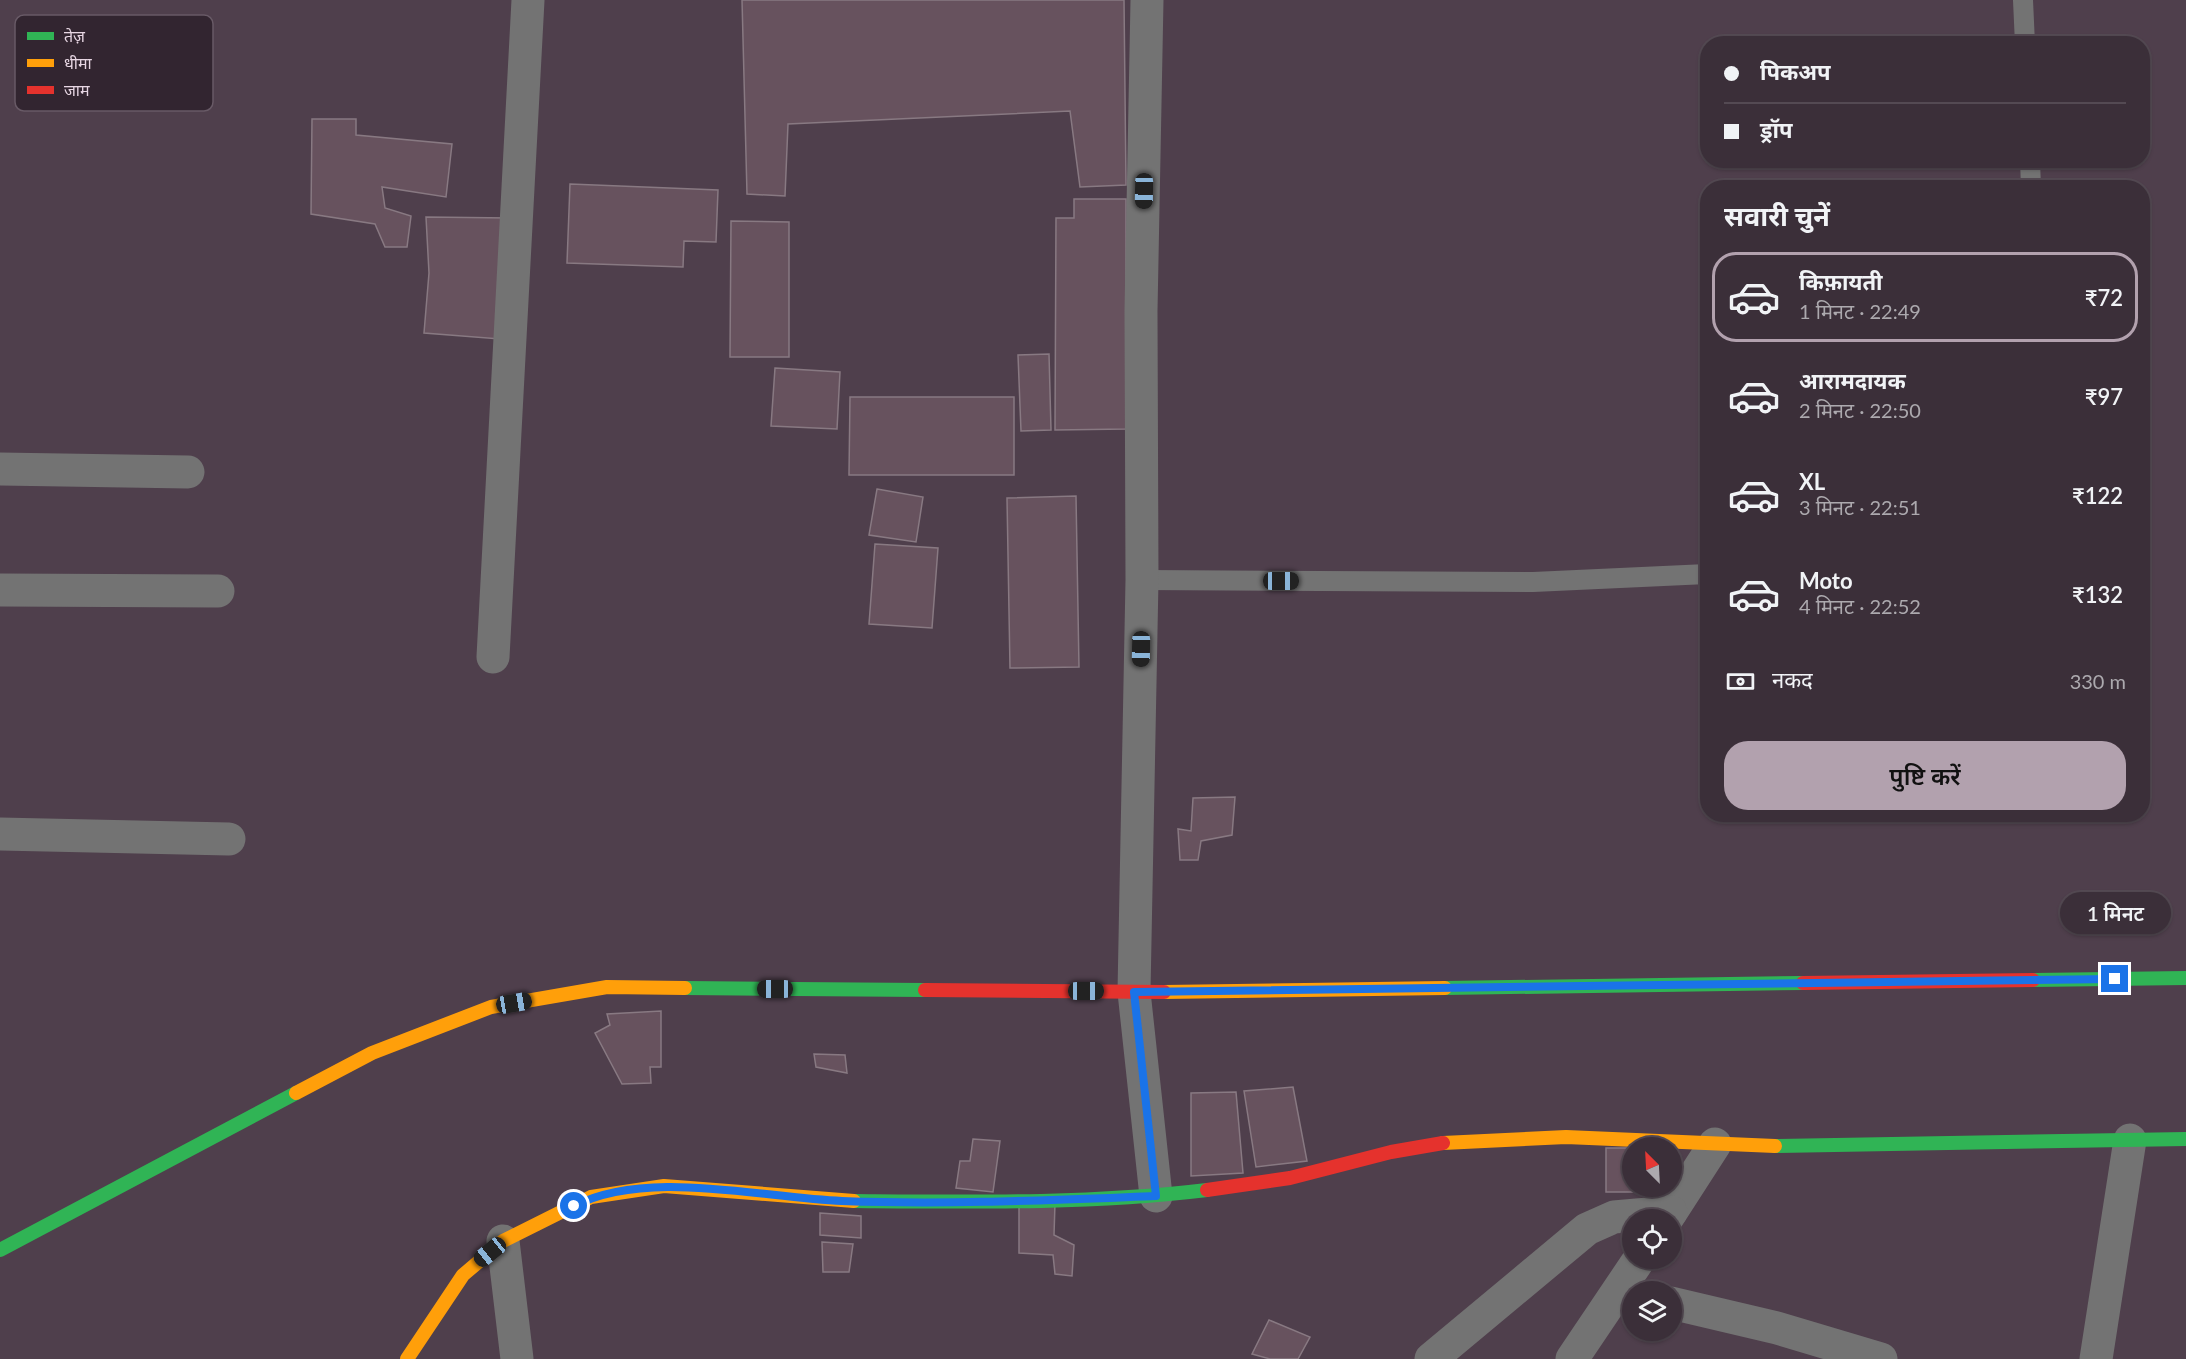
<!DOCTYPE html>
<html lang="hi">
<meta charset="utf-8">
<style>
body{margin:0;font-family:Lato,"Noto Sans Devanagari",sans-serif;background:#423741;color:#f1f3f6;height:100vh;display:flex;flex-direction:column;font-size:22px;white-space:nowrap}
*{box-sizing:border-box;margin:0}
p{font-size:20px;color:#aca9ae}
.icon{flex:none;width:33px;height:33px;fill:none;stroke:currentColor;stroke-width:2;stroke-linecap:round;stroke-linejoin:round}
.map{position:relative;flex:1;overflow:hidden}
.drawer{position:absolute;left:1700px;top:180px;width:450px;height:642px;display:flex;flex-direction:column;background:#3b2f39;border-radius:24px;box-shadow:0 2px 4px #0004,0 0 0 2px #544a53}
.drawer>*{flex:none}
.guide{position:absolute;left:1700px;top:36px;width:450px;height:132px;border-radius:24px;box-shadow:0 2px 4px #0004,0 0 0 2px #544a53;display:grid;align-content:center;height:132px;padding:0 24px;background:#3b2f39}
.needle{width:39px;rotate:336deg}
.tools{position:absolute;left:1622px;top:1137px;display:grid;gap:12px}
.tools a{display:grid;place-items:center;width:60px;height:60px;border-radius:50%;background:#3b2f39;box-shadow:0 2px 4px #0004,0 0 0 2px #544a53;font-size:30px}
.end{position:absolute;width:27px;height:27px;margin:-14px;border:8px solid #1a73e8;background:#fff;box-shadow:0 0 0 3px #fff}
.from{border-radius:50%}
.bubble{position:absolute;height:42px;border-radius:21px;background:#3b2f39;box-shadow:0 2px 4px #0004,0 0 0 2px #544a53;font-size:20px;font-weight:600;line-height:42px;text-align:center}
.car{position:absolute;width:18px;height:36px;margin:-18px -9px;border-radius:8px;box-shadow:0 0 4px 2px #0007;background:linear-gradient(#222 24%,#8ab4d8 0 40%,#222 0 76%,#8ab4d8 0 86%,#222 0)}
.guide b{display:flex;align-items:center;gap:21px;height:57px;font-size:22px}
.guide b+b{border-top:2px solid #544a53}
.guide i{width:15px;height:15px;background:#f1f3f6}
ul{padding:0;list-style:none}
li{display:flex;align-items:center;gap:18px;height:90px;margin:0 12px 9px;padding:0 12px;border:3px solid transparent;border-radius:24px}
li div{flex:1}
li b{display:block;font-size:22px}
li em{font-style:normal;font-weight:600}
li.on{border-color:#b2a1ae}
li>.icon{width:54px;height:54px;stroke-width:1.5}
h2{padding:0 24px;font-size:27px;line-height:72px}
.pay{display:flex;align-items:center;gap:15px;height:66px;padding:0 24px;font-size:22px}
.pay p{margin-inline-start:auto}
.action{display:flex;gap:12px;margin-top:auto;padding:12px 24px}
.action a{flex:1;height:69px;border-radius:24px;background:#b2a1ae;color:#111;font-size:24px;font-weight:600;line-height:69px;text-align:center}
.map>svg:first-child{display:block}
.building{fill:#67525e;stroke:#887982;stroke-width:1.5}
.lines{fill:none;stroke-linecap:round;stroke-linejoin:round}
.lane{stroke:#737373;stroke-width:20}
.street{stroke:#737373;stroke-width:33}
.fast{stroke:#30b455;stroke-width:14}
.slow{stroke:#ff9f0a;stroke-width:14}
.jam{stroke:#e5322d;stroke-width:14}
.route{stroke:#1a73e8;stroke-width:8}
.key{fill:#322530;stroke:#685a66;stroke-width:1.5}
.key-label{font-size:16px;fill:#e7d6e3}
</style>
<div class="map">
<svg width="2186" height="1359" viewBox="0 0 2186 1359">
<rect width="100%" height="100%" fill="#4f3f4c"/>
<g class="building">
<polygon points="742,0 1124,0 1126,185 1080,187 1070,111 788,124 785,196 747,194"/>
<polygon points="312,119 356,119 356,135 452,144 446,197 382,187 385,208 411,216 407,247 385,247 375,224 311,214"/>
<polygon points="570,184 718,190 716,242 684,241 683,267 567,263"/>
<polygon points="1074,199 1126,199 1126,429 1055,430 1056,218 1074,218"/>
<polygon points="426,217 512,218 500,339 424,333 429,273"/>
<polygon points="731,221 789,222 789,357 730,357"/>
<polygon points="1049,354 1051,430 1021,431 1018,355"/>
<polygon points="775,368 840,372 837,429 771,426"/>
<polygon points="850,397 1014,397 1014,475 849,475"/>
<polygon points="877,489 923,497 916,542 869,535"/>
<polygon points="1076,496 1079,667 1010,668 1007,498"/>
<polygon points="875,544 938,548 932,628 869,624"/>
<polygon points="1235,797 1232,835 1201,841 1198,860 1180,860 1178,829 1191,831 1193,798"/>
<polygon points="661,1011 661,1067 650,1067 651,1083 622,1084 595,1033 610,1025 607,1014"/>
<polygon points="814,1054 845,1055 847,1073 816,1067"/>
<polygon points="1293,1087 1307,1161 1256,1167 1244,1091"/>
<polygon points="1236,1092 1243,1173 1191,1176 1191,1093"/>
<polygon points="973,1139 1000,1141 993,1192 956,1188 960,1161 970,1161"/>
<polygon points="1606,1148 1632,1148 1632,1186 1644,1186 1644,1192 1606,1192"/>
<polygon points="1055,1203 1054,1235 1074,1245 1072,1276 1055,1274 1053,1255 1019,1253 1019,1207"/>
<polygon points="820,1213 861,1216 861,1238 820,1235"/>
<polygon points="822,1242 853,1244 849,1272 823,1272"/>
<polygon points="1269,1320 1310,1337 1298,1359 1270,1359 1252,1354"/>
</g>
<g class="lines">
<g class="lane">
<polyline points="2023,0 2025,44"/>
<polyline points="2030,160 2031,188"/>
<polyline points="1142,580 1533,582 1707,574"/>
</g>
<g class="street">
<polyline points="1147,0 1141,311 1142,580 1134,992 1156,1196"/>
<polyline points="0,469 188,472"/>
<polyline points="0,590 218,591"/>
<polyline points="493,657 528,0"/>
<polyline points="0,834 229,839"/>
<polyline points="1666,1220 1715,1144"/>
<polyline points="503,1241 517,1359"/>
<polyline points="1671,1303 1777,1328 1881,1359"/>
<polyline points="1431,1359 1587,1229 1614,1217 1671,1212"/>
<polyline points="1572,1359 1640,1258"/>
<polyline points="2096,1359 2130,1140"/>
</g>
<g class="fast">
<polyline points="2033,980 2186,978"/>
<polyline points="685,988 925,990"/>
<polyline points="1445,988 1803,983"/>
<polyline points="1775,1146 2186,1139"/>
<path d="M854,1201C972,1202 1090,1204 1207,1190"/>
<polyline points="0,1250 296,1093"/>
</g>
<g class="slow">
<polyline points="1164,992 1445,988"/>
<polyline points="296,1093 372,1053 491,1007 607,987 685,988"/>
<polyline points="1443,1143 1566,1137 1775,1146"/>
<polyline points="407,1359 463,1275 503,1241 591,1197 664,1186 854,1201"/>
</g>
<g class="jam">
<polyline points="1803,983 2033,980"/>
<polyline points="925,990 1164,992"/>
<polyline points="1207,1190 1290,1178 1391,1152 1443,1143"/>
</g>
</g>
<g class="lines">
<path class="route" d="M574,1206C648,1168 761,1198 842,1201C947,1205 1052,1200 1156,1196L1134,992L2115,979"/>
</g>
<rect x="15" y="15" width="198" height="96" rx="9" class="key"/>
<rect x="27" y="32" width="27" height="8" fill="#30b455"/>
<rect x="27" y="59" width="27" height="8" fill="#ff9f0a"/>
<rect x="27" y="86" width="27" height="8" fill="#e5322d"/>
<g class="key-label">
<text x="64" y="42">तेज़</text>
<text x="64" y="69">धीमा</text>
<text x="64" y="96">जाम</text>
</g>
</svg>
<div class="tools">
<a><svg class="needle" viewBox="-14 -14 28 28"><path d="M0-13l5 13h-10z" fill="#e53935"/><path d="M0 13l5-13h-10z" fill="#aca9ae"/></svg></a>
<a><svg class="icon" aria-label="locate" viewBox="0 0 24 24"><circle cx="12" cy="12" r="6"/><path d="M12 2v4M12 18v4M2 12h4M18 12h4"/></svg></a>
<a><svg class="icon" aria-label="layers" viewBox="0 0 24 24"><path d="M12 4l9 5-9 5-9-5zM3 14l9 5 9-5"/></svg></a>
</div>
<i class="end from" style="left:574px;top:1206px"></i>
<i class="end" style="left:2115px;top:979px"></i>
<div class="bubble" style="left:2060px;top:892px;width:111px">1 मिनट</div>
<i class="car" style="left:1144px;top:191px;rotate:181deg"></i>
<i class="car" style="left:1281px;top:581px;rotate:90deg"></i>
<i class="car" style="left:1141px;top:649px;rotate:181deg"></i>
<i class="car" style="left:775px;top:989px;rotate:270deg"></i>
<i class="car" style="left:1086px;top:991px;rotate:90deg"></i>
<i class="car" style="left:514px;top:1003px;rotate:80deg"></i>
<i class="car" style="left:490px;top:1252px;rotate:231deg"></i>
<div class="guide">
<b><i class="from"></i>पिकअप</b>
<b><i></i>ड्रॉप</b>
</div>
<section class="drawer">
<h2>सवारी चुनें</h2>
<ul>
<li class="on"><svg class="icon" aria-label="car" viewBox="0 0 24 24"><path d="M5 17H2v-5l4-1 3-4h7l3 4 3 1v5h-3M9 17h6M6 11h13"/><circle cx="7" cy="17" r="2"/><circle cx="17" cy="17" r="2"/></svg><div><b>किफ़ायती</b><p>1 मिनट · 22:49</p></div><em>₹72</em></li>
<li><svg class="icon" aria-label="car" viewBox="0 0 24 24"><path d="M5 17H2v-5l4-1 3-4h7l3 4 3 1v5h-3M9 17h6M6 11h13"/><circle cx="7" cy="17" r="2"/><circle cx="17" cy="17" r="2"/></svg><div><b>आरामदायक</b><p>2 मिनट · 22:50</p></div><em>₹97</em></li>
<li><svg class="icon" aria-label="car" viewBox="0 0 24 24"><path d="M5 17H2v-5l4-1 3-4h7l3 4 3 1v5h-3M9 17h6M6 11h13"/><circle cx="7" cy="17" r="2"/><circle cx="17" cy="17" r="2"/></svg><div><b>XL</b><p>3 मिनट · 22:51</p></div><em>₹122</em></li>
<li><svg class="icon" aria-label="car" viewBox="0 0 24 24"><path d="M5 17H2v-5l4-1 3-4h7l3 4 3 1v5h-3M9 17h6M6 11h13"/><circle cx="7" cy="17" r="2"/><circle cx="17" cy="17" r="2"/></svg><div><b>Moto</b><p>4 मिनट · 22:52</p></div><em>₹132</em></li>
</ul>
<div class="pay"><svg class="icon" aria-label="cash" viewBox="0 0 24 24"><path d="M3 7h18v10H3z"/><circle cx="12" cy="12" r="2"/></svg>नकद<p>330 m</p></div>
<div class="action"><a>पुष्टि करें</a></div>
</section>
</div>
